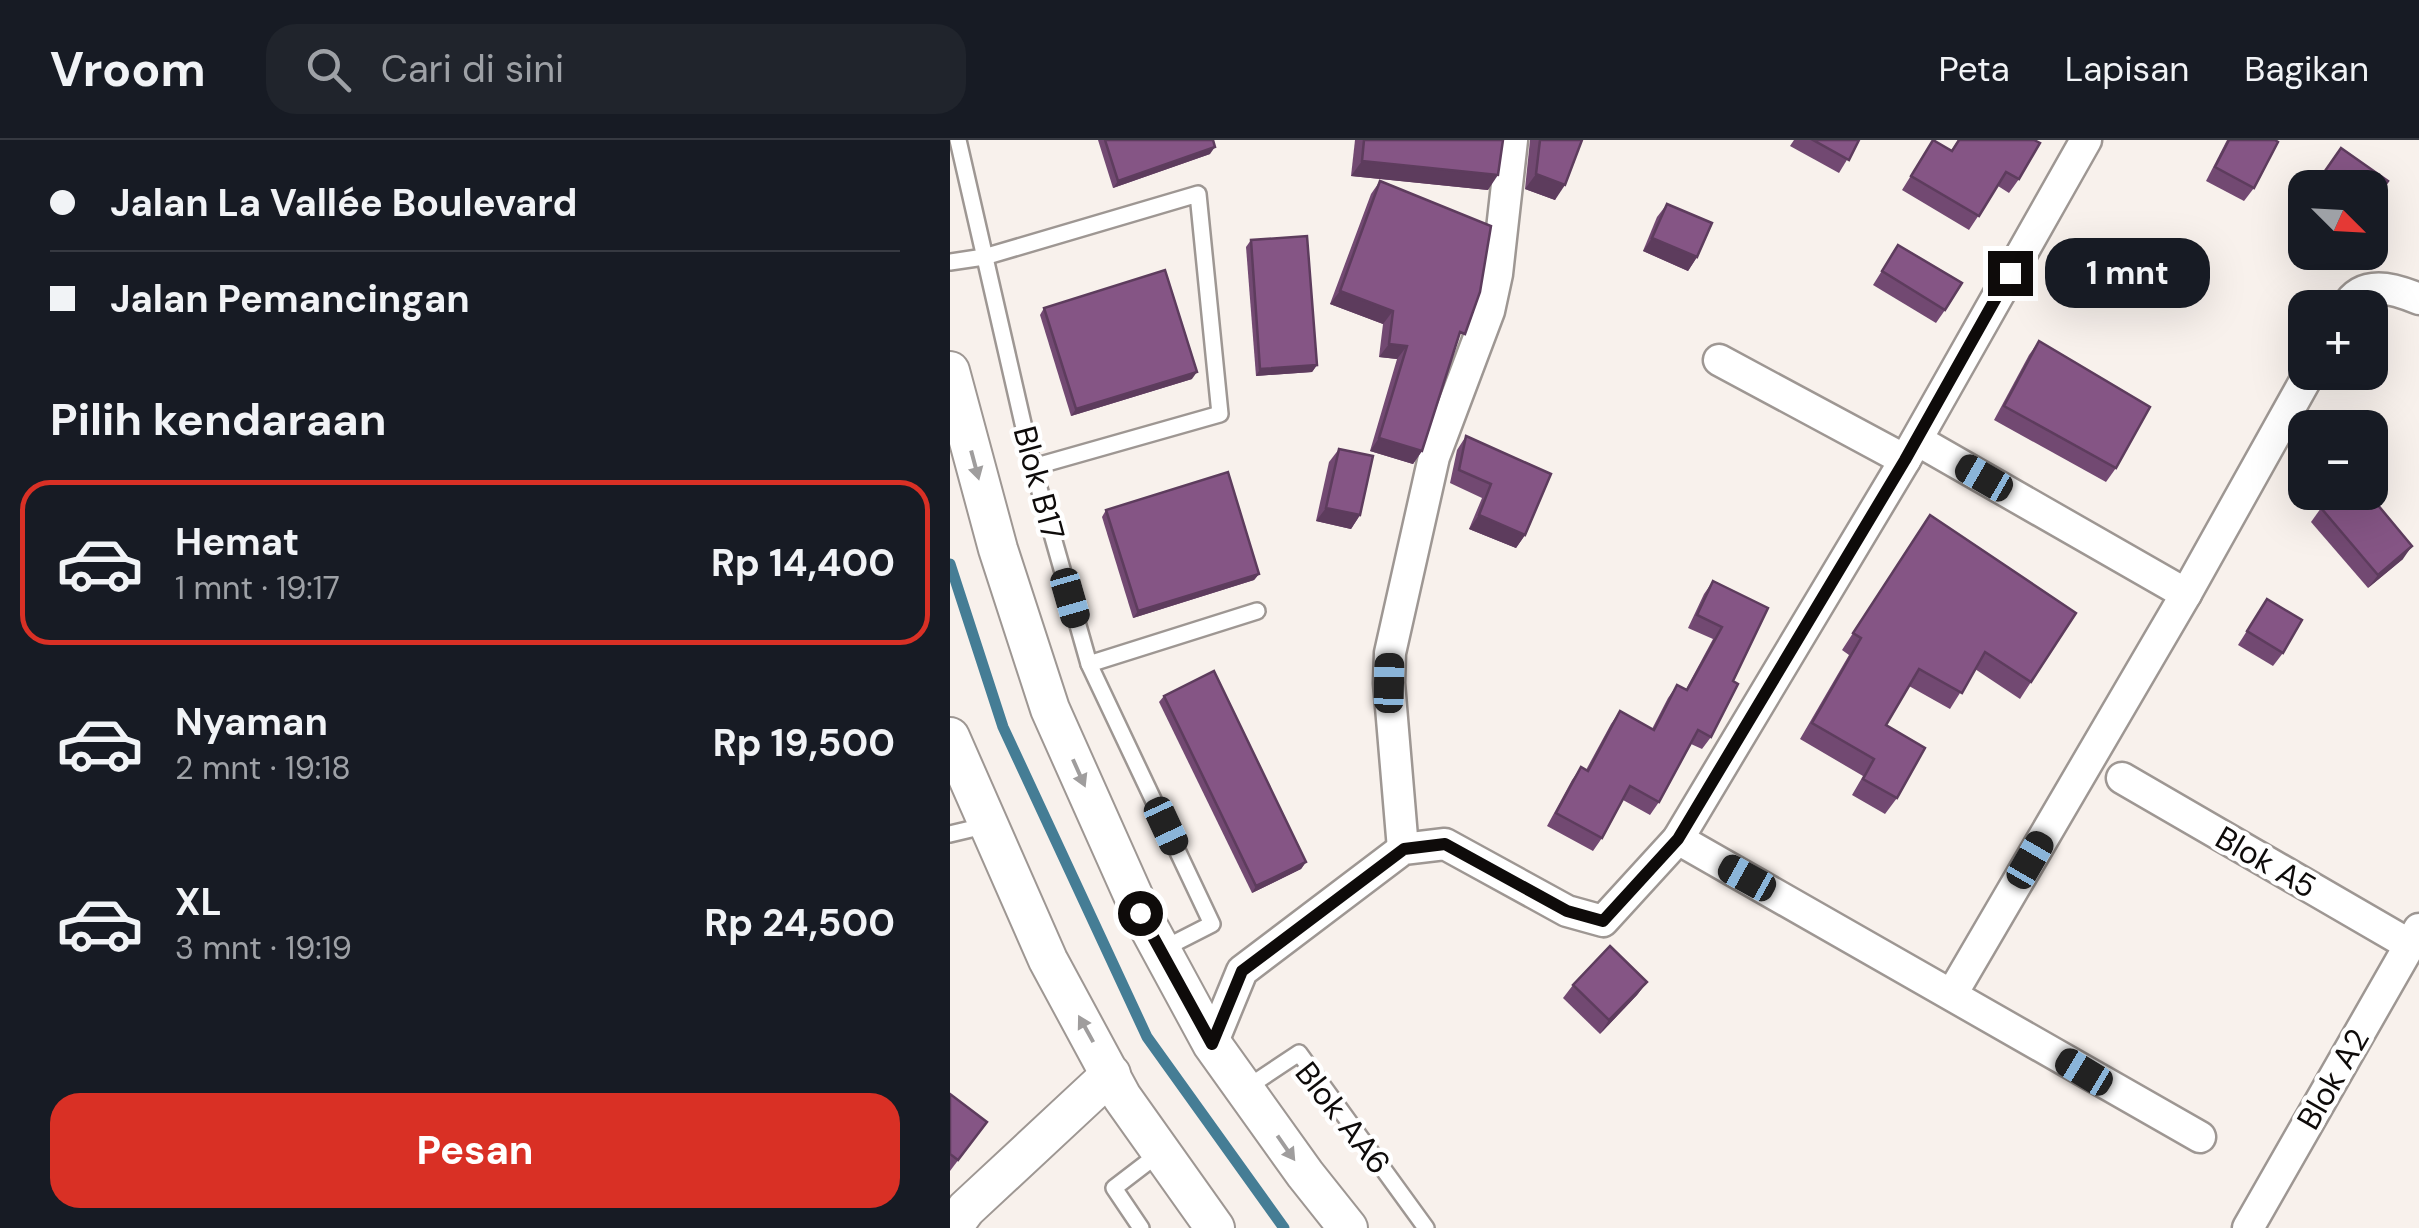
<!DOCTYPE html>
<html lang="id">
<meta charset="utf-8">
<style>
body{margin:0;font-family:"DM Sans",sans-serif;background:#20242c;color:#f1f3f6;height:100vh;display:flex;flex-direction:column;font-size:38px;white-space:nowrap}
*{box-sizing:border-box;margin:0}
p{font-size:32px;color:#9ea1a6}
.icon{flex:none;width:55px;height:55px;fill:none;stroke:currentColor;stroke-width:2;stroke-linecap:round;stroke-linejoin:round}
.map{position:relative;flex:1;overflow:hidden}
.details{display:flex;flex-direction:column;background:#171b24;width:950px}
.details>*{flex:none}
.top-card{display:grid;align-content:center;height:220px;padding:0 50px;background:#171b24}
.needle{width:65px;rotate:114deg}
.buttons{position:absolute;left:1338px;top:30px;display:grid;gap:20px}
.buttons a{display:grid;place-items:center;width:100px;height:100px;border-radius:20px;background:#171b24;box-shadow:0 10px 40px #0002;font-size:50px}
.end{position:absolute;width:45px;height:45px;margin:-22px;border:12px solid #0e0b0a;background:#fff;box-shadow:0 0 0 5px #fff}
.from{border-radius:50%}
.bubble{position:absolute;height:70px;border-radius:30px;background:#171b24;box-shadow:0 10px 40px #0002;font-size:32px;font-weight:700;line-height:70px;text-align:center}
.car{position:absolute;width:30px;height:60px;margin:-30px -15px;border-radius:12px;box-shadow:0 0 8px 2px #0007;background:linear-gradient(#222 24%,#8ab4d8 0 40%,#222 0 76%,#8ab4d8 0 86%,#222 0)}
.top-card b{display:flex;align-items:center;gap:35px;height:95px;font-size:38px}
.top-card b+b{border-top:2px solid #363941}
.top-card i{width:25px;height:25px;background:#f1f3f6}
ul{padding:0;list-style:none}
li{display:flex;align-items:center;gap:30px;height:165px;margin:0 20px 15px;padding:0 30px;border:5px solid transparent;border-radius:30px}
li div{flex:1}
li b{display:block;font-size:38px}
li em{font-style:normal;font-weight:700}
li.on{border-color:#d93025}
li>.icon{width:90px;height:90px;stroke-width:1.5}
h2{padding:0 50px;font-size:45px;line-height:120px}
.primary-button{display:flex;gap:20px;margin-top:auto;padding:20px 50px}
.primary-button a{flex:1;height:115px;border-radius:30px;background:#d93025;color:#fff;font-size:40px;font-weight:700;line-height:115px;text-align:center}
header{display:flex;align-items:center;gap:60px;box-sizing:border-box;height:140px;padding:0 50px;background:#171b24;border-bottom:2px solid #363941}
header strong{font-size:48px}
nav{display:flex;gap:55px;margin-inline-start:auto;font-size:35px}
.search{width:700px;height:90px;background:#20242c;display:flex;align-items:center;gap:25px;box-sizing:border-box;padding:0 35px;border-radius:30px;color:#9ea1a6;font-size:38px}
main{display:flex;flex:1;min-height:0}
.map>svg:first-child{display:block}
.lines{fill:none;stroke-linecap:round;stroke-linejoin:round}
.stream{stroke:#457d95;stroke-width:11}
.service-casing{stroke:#9e9793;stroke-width:20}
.minor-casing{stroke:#9e9793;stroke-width:35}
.tertiary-casing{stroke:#9e9793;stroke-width:42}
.service{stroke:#fff;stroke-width:15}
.minor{stroke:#fff;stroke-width:30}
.tertiary{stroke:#fff;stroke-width:38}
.wall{fill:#724972}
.shaded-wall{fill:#5d3c5d}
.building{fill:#855585;stroke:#5d3c5d;stroke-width:2.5}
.oneway{fill:#9f9d9d}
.route{stroke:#0e0b0a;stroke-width:12}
.labels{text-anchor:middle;stroke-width:9;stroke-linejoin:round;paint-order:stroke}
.street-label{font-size:32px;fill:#0e0b0a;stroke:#fff}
</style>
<header>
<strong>Vroom</strong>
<div class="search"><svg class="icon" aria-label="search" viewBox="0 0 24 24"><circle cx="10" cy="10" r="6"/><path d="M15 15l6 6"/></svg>Cari di sini</div>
<nav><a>Peta</a><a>Lapisan</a><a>Bagikan</a></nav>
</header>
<main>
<section class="details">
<div class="top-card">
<b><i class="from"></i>Jalan La Vallée Boulevard</b>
<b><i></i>Jalan Pemancingan</b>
</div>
<h2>Pilih kendaraan</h2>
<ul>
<li class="on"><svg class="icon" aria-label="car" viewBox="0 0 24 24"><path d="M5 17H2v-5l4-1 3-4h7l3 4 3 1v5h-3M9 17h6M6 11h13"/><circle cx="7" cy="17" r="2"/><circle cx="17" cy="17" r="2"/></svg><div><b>Hemat</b><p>1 mnt · 19:17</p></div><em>Rp 14,400</em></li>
<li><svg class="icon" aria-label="car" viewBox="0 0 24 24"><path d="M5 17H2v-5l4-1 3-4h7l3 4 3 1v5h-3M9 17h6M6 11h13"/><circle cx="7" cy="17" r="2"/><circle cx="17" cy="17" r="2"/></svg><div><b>Nyaman</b><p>2 mnt · 19:18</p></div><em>Rp 19,500</em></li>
<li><svg class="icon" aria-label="car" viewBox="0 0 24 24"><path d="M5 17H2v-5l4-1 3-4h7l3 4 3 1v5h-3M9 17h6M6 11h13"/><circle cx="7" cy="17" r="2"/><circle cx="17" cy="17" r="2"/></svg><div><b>XL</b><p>3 mnt · 19:19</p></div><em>Rp 24,500</em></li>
</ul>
<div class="primary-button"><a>Pesan</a></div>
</section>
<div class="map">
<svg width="1469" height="1088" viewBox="0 0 1469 1088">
<rect width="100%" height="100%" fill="#f8f1ec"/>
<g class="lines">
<polyline class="stream" points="0,424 53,587 197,897 334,1088"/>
<defs>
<g id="service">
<polyline points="8,0 83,327 139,524 262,784 211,810"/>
<polyline points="0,122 34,117 248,54 270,274 83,327"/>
<polyline points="139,524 307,471"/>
<polyline points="0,694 38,685"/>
<polyline points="295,949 349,913 476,1088"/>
<polyline points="191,1088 164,1048 211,1012"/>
</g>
<g id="minor">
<path d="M1396,168C1412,139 1443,148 1469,159"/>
<polyline points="769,220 955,320"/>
<polyline points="967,300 1236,454"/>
<polyline points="1172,638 1460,805"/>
<polyline points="728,699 1250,997"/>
<polyline points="453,709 439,543 440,513 484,317 539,171 547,134 562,0"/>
<polyline points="1002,854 1236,454 1360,232"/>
<polyline points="262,904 292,831 453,709 495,704 617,771 653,781 728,699 955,320 1136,0"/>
<polyline points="1298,1088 1469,789"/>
</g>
<g id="tertiary">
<polyline points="0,231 48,409 100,569 191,773 262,904 355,1034 398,1088"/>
<polyline points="0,597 98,820 172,957 265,1088"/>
<polyline points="2,1088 16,1069 161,934"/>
</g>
</defs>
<use href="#service" class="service-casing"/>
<use href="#minor" class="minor-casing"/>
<use href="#tertiary" class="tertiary-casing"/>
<use href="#service" class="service"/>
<use href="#minor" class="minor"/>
<use href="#tertiary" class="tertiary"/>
</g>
<g class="wall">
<polygon points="148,0 263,0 260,14 163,48"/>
<polygon points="405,0 553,0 538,50 401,36"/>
<polygon points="580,0 632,0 605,60 575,49"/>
<polygon points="844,0 909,0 889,33 840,6"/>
<polygon points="983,0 1001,11 1008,0 1084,0 1069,39 1059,53 1048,46 1019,90 952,50"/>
<polygon points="1277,0 1325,0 1304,48 1294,61 1256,41"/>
<polygon points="1391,8 1420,48 1363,48"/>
<polygon points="430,41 505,207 472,311 463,324 420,311 447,219 429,217 433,184 380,164 421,54"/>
<polygon points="717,64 747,117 738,131 693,111 707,77"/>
<polygon points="301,100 367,225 362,232 306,236 296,107"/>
<polygon points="948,105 995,170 986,183 923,145"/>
<polygon points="94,168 242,239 121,276 90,175"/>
<polygon points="1089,201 1166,328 1156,342 1044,280 1079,215"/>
<polygon points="516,296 575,395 566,408 519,389 532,358 500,343 507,310"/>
<polygon points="389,309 410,375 401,389 366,381 379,322"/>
<polygon points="1371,368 1453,419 1418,448 1361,382"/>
<polygon points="156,370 309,434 304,440 183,478 152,377"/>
<polygon points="969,391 1081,542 1070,559 1025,529 1000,569 959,546 936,585 947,658 935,674 902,655 913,636 850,599 899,515 892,510"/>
<polygon points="763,441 783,541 761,597 752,609 741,604 709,662 700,675 673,660 652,698 643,711 597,686 622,640 631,627 636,630 661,584 670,571 702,589 718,558 727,545 736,549 763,499 738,488 754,454"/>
<polygon points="1317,459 1333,513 1323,526 1288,505"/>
<polygon points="214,556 356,722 351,729 302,753 209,562"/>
<polygon points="697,842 687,855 650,894 613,858 623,845"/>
<polygon points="0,954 37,982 0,1031"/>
</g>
<g class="shaded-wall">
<polygon points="265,7 260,14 163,48 168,41"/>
<polygon points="412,21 548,35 538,50 401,36"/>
<polygon points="586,34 615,45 605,60 575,49"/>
<polygon points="702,98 747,117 738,131 693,111"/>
<polygon points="390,151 443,171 433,184 380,164"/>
<polygon points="439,204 457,206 447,219 429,217"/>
<polygon points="367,225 362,232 306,236 310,229"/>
<polygon points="247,232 242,239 121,276 126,269"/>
<polygon points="429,298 472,311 463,324 420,311"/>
<polygon points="376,368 410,375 401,389 366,381"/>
<polygon points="529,375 575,395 566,408 519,389"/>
<polygon points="1462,406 1453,419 1418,448 1428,435"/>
<polygon points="309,434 304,440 183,478 188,471"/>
<polygon points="356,722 351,729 302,753 306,746"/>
<polygon points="697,842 687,855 650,894 659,880"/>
</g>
<g class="building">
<polygon points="155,0 263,0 265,7 168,41"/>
<polygon points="414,0 553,0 548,35 412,21"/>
<polygon points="590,0 632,0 615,45 586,34"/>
<polygon points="863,0 909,0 899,20"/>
<polygon points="983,0 1002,11 1009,0 1084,0 1090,3 1069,39 1056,32 1029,76 961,36"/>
<polygon points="1279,0 1325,0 1328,2 1304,48 1265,27"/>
<polygon points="1391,8 1438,41 1420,66 1420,48 1377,48 1368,41"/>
<polygon points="430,41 541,86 530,152 515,194 510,192 472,311 429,298 457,206 439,204 443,171 390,151"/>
<polygon points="717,64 762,83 747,117 702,98"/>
<polygon points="357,96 367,225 310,229 301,100"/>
<polygon points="948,105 1012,143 995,170 932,131"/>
<polygon points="215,130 247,232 126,269 94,168"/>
<polygon points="1089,201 1200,267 1166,328 1054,266"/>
<polygon points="516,296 601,334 575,395 529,375 541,344 509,330"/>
<polygon points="389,309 423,316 410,375 376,368"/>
<polygon points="278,332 309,434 188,471 156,370"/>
<polygon points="1389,352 1417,352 1462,406 1428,435 1371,368"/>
<polygon points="980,375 1126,473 1081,542 1035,512 1012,553 969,529 936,585 975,608 947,658 913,639 924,619 862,583 911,498 903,493"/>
<polygon points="763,441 818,468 783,541 788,544 761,597 748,590 709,662 680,646 652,698 606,673 631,627 638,631 670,571 704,590 727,545 737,550 772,487 747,475"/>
<polygon points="1317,459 1352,480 1333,513 1297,491"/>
<polygon points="264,531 356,722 306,746 214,556"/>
<polygon points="660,806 697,842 659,880 623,845"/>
<polygon points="0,954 37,982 8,1020 0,1014"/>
</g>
<defs><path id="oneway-solid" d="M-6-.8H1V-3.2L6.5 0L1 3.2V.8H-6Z" transform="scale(2.5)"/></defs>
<g class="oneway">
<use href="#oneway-solid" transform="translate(25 325) rotate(75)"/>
<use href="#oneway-solid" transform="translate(129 633) rotate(66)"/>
<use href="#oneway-solid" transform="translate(136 889) rotate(-119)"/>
<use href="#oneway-solid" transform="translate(336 1008) rotate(55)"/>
</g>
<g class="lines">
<polyline class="route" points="190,773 262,904 292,831 454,709 495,704 617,771 653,781 728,699 955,320 1060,133"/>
</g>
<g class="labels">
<g class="street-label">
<text transform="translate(89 343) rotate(75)" y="11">Blok B17</text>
<text transform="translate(1316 722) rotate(30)" y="11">Blok A5</text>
<text transform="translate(1383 939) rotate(-60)" y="11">Blok A2</text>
<text transform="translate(393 978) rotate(52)" y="11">Blok AA6</text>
</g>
</g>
</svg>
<div class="buttons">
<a><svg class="needle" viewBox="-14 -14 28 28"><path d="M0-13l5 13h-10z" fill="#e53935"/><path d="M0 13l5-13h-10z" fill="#9ea1a6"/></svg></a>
<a>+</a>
<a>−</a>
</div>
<i class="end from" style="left:190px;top:773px"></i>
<i class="end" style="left:1060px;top:133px"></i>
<div class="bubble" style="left:1095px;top:98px;width:165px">1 mnt</div>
<i class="car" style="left:1034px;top:338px;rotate:300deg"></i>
<i class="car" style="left:120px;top:458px;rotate:164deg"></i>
<i class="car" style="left:439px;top:543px;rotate:1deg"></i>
<i class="car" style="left:216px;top:686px;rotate:155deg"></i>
<i class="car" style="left:1080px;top:720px;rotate:30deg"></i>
<i class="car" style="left:797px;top:738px;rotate:299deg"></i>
<i class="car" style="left:1134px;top:932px;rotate:301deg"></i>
</div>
</main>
